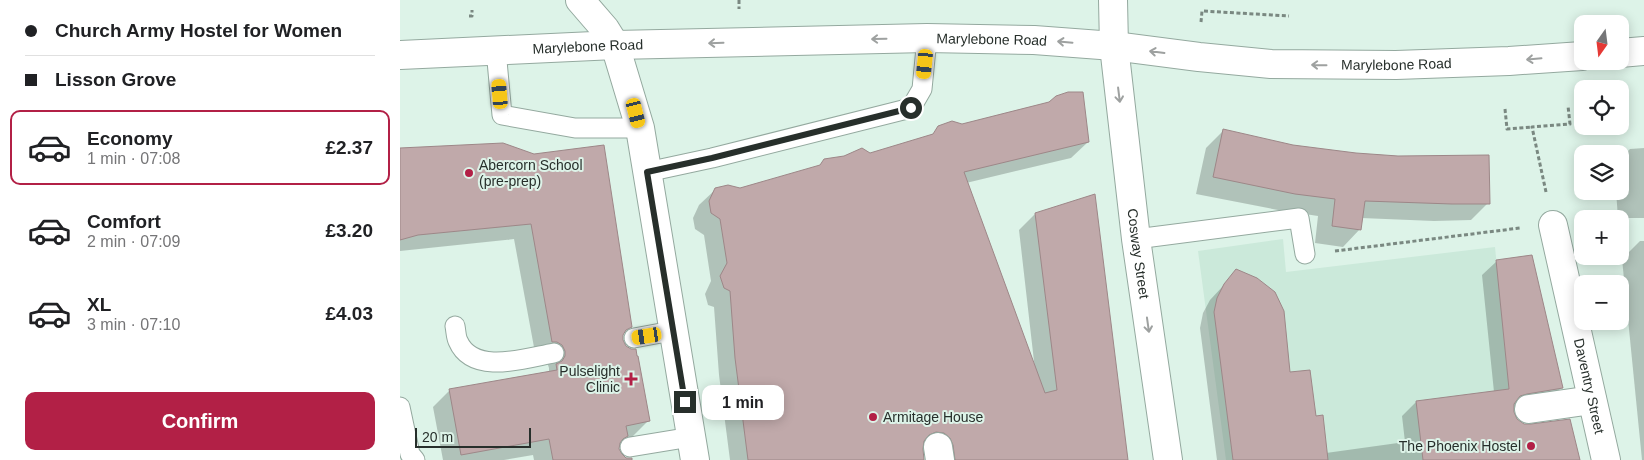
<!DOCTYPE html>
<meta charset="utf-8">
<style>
body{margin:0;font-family:Helvetica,sans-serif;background:#f6f6f6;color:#202124;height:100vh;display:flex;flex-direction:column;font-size:19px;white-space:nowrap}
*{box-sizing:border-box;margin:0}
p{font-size:16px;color:#757577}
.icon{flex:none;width:28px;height:28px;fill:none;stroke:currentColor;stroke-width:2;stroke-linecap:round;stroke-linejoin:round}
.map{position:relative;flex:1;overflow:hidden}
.panel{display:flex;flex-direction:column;background:#fff;width:400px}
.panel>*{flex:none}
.guide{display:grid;align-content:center;height:110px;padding:0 25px;background:#fff}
.needle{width:32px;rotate:194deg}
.buttons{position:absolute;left:1174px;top:15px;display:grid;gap:10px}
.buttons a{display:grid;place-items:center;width:55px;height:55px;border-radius:10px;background:#fff;box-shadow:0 2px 12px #0003;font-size:25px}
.scale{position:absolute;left:15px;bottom:12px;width:116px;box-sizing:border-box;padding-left:5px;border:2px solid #272f2b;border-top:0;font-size:14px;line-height:18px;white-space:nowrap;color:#272f2b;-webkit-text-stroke:4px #ddf3e8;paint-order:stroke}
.end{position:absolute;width:22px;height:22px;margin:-11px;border:6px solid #272f2b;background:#fff;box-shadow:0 0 0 2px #fff}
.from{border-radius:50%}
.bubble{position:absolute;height:35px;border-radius:10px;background:#fff;box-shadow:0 2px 12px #0003;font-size:16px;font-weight:700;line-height:35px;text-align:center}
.car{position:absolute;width:15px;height:30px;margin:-15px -8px;border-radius:6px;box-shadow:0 0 4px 1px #0007;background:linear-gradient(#f5c518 24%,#345 0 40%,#f5c518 0 76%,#345 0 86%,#f5c518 0)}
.guide b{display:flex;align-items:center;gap:18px;height:48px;font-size:19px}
.guide b+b{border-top:1px solid #e0e0e0}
.guide i{width:12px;height:12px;background:#202124}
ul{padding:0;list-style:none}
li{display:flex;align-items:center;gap:15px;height:75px;margin:0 10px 8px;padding:0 15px;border:2px solid transparent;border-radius:10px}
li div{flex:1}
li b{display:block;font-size:19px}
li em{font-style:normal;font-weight:700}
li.current{border-color:#b22046}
li>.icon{width:45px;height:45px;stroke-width:1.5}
.button{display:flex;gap:10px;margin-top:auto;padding:10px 25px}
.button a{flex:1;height:58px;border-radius:10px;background:#b22046;color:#fff;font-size:20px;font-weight:700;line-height:58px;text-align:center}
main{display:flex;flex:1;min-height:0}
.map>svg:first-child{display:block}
.built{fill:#cbe9da}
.shadow{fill:#0003}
.building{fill:#c0a9aa;stroke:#9d8788}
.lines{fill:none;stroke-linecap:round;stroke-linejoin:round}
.service-casing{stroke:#94a99f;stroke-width:21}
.minor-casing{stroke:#94a99f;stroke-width:30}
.secondary-casing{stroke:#94a99f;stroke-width:30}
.trunk-casing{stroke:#94a99f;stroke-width:30}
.path{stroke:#7a8881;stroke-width:3;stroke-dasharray:4 2.5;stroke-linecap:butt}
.service{stroke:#fff;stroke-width:19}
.minor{stroke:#fff;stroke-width:28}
.secondary{stroke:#fff;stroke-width:28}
.trunk{stroke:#fff;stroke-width:28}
.oneway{stroke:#9ea1a0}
.route{stroke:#272f2b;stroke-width:6}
.poi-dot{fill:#b22046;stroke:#ddf3e8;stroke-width:2}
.labels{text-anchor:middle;stroke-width:4;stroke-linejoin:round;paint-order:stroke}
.street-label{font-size:14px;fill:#272f2b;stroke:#ddf3e8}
.poi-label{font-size:14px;fill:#272f2b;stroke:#ddf3e8;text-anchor:start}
</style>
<main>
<section class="panel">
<div class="guide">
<b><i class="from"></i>Church Army Hostel for Women</b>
<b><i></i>Lisson Grove</b>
</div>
<ul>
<li class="current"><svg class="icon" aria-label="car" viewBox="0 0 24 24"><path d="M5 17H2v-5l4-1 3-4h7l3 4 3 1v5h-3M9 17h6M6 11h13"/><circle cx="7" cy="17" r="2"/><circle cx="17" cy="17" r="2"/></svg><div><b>Economy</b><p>1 min · 07:08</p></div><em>£2.37</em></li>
<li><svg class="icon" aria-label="car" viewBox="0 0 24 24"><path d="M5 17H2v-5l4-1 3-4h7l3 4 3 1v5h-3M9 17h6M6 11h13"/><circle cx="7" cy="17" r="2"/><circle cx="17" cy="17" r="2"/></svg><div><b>Comfort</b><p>2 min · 07:09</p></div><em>£3.20</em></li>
<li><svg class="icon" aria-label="car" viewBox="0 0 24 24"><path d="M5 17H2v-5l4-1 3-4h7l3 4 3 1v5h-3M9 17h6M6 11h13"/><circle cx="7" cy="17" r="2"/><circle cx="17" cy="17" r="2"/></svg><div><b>XL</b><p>3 min · 07:10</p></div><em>£4.03</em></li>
</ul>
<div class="button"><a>Confirm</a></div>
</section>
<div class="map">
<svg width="1244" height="460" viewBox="0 0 1244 460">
<rect width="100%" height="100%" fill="#ddf3e8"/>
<polygon class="built" points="883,239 886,272 1095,247 1110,400 1086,460 826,460 798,251"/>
<g class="shadow">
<polygon points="562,126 688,142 671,158 566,183 635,370 619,230 635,214 726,460 537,460 528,448 521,448 523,460 330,460 319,375 314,307 308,305 305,294 311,281 304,235 295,229 293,218 299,205 316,189 340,189 418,167 425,160 470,155 530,137 539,128"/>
<polygon points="823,131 1088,203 1071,220 1034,221 961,218 960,229 943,247 915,243 918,216 878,210 796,194 806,148"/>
<polygon points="103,144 231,326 222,335 222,340 248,421 232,437 223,439 218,444 218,449 221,455 231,460 134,460 133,455 104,460 43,460 33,407 50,390 149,373 149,368 147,362 136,358 114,239 0,251 0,150"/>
<polygon points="1244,148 1244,218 1218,218 1216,191 1220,191 1220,159 1230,149"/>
<polygon points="1240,241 1244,241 1244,460 1242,460 1222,259"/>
<polygon points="1097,261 1161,388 1147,402 1113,407 1112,412 1116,420 1178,460 817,460 800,328 803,313 810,300 837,271 889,373 915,418 926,453 1005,442 1002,416 1016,402 1094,392 1082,275"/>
</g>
<g class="building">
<polygon points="668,92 683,92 689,142 564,172 645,393 657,390 635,213 695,194 728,460 555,460 553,445 550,438 544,433 536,432 529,435 524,441 523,449 524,460 348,460 335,358 330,291 324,288 320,276 327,263 320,219 311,213 309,201 315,188 328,185 340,188 420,165 424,159 444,156 462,148 470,153 533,134 538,126 552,121 562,124 649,102 656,96"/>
<polygon points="823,129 893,145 956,153 998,156 1089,155 1090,204 1052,204 965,201 961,230 932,226 935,199 895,194 813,177"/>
<polygon points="103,143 134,154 204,145 232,327 226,330 223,335 223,340 226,346 231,349 236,349 237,356 238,356 250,421 226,426 228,436 223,439 220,443 219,449 222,454 226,458 232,458 232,460 153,460 149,439 61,455 49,389 157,370 156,364 162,361 165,356 165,351 162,345 157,342 152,342 131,224 18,235 0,240 0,148"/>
<polygon points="1132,255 1163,388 1127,394 1120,396 1114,404 1114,412 1117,419 1124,424 1131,424 1170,419 1180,460 1023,460 1016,401 1109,389 1096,260"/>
<polygon points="836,269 857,278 875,292 884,311 890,372 910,370 916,416 923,415 928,460 833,460 814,312 817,298 824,284"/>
</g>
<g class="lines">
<defs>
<g id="service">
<polyline points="96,50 102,115 175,128 240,128"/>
<polyline points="247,172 312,158 511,108 522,89 527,38"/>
<polyline points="736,239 899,218 905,254"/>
<path d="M55,326C56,331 56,337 58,341C73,376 126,358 154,353"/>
<polyline points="234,338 272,331"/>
<polyline points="0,407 10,454 15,460"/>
<polyline points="230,447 291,437"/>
</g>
<g id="minor">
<path id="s1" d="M714,46L736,239L768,460"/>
<path id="s2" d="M1153,225L1206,460"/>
<polyline points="1129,409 1192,400"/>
<polyline points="538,447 540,460"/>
</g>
<polyline id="secondary" points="180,0 205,29 215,45 240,128 295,460"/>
<g id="trunk">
<polyline points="713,0 714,46"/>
<polyline points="1220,53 1244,51"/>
<path id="s3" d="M0,55L215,45L527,38L634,40L714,46L799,57L871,64L996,65L1109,61L1182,56"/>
</g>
</defs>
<use href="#service" class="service-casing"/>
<use href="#minor" class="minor-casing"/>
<use href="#secondary" class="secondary-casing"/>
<use href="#trunk" class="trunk-casing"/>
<g class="path">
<polyline points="339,0 339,9"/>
<polyline points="69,16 72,16 72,10"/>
<polyline points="801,22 802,11 889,16"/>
<polyline points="1105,109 1107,129 1132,127"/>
<polyline points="1146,192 1132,127 1170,124 1168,106"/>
<polyline points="935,251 1120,228"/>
</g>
<use href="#service" class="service"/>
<use href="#minor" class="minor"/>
<use href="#secondary" class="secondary"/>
<use href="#trunk" class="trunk"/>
</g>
<defs><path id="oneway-shaft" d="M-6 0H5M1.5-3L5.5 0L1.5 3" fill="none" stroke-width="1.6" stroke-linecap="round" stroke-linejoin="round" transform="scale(1.25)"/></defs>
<g class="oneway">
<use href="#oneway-shaft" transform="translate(479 39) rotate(179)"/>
<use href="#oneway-shaft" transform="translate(665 42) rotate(-175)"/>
<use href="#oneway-shaft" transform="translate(316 43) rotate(178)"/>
<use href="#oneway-shaft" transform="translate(757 52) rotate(-173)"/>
<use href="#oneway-shaft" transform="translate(1134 59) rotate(175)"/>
<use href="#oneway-shaft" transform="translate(919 65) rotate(-179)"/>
<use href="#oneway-shaft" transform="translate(719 95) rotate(83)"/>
<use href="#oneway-shaft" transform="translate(748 325) rotate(82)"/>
</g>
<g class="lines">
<polyline class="route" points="285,402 247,172 312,158 511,108"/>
</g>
<g class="poi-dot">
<circle cx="69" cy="173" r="5"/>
<path d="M228.5 371.5h5v5h5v5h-5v5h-5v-5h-5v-5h5z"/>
<circle cx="473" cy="417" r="5"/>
<circle cx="1131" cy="446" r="5"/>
</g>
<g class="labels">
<g class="street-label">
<text dy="5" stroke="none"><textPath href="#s3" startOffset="592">Marylebone Road</textPath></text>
<text dy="5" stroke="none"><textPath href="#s3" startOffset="188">Marylebone Road</textPath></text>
<text dy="5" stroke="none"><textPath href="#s3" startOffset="998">Marylebone Road</textPath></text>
<text dy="5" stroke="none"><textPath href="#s1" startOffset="209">Cosway Street</textPath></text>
<text dy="5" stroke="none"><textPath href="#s2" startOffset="165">Daventry Street</textPath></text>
</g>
<g class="poi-label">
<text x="79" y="170">Abercorn School<tspan x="79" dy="16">(pre-prep)</tspan></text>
<text x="220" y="376" text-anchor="end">Pulselight<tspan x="220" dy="16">Clinic</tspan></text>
<text x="483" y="422">Armitage House</text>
<text x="1121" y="451" text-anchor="end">The Phoenix Hostel</text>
</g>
</g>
</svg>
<div class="buttons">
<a><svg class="needle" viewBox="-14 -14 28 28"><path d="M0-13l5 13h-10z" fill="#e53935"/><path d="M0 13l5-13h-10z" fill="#757577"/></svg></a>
<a><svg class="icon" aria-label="locate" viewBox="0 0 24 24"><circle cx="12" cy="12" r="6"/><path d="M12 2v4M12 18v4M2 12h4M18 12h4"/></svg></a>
<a><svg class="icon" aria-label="layers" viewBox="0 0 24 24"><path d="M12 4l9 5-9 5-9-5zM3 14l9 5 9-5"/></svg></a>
<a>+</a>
<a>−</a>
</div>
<div class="scale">20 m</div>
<i class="end from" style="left:511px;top:108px"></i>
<i class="end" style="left:285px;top:402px"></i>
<div class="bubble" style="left:302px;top:385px;width:82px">1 min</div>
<i class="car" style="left:525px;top:64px;rotate:186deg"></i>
<i class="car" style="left:100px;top:94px;rotate:355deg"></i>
<i class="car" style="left:236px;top:113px;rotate:166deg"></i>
<i class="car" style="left:247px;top:336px;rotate:261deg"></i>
</div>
</main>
